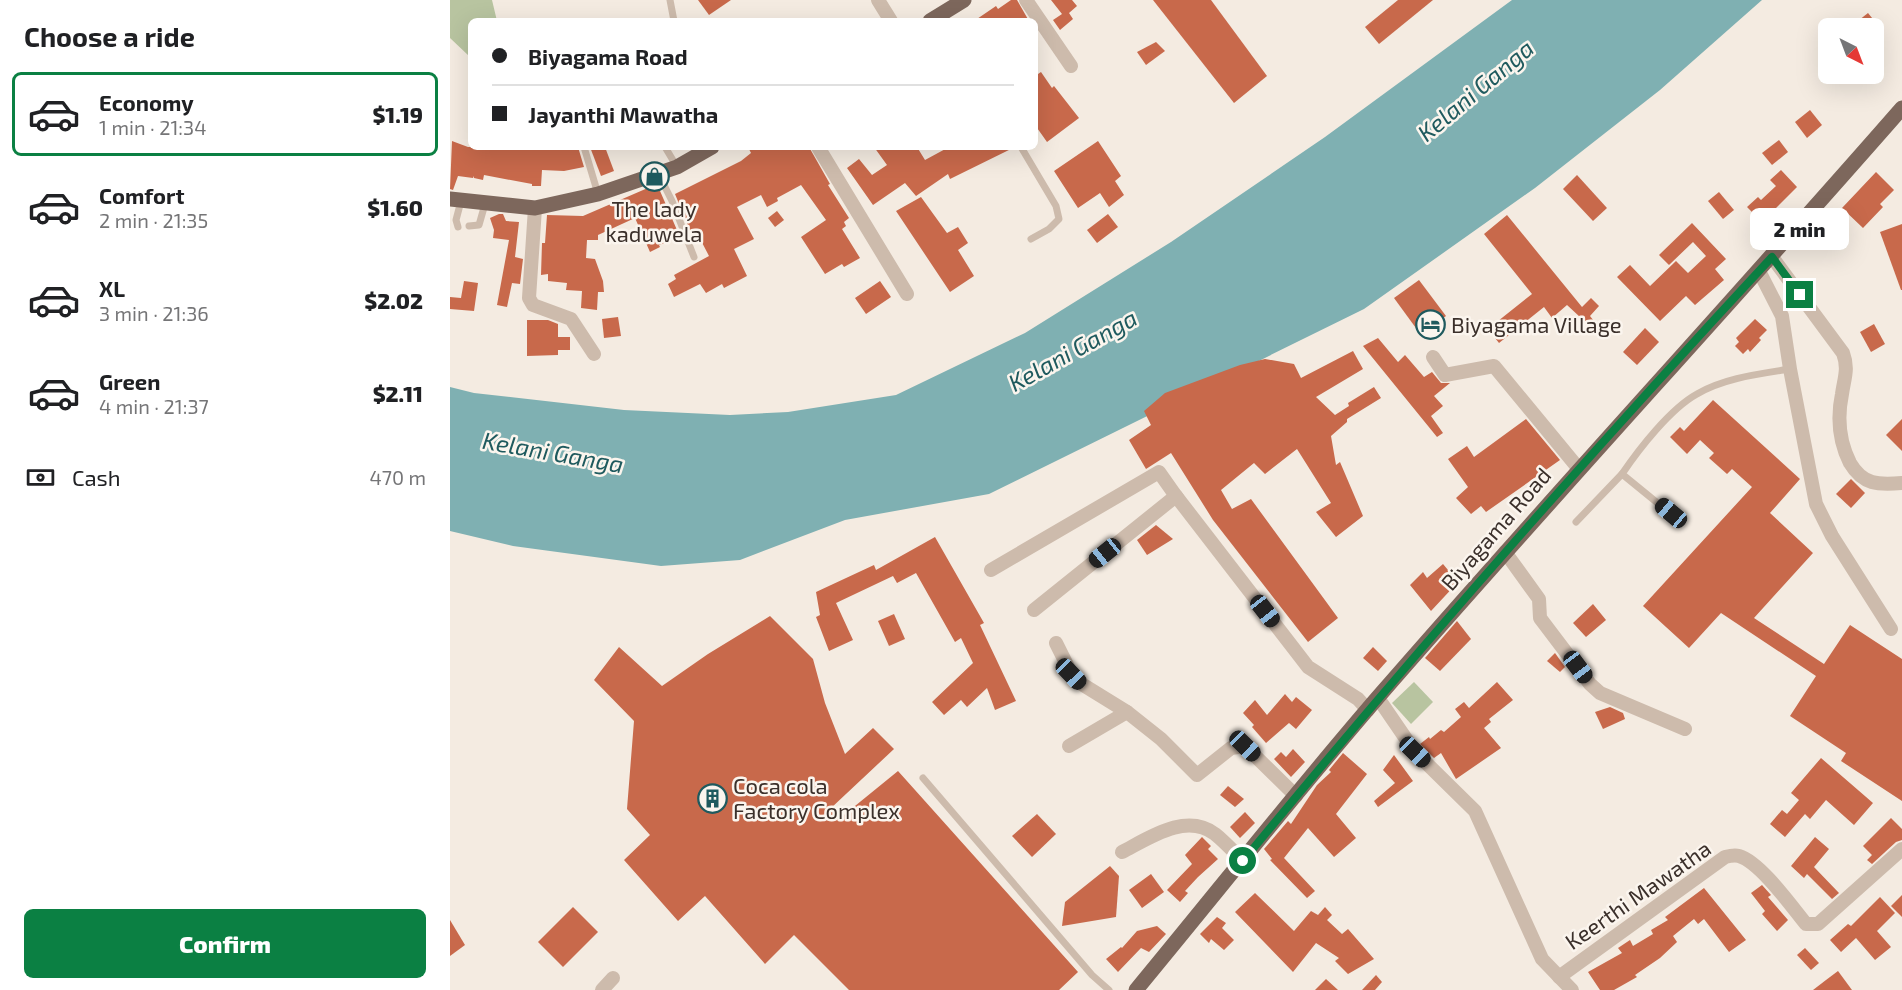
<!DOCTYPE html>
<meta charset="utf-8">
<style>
body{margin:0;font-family:"Exo 2",sans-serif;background:#f2f2f2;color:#202124;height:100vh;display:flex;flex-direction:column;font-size:22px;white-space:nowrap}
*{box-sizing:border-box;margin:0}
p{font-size:20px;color:#757577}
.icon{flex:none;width:33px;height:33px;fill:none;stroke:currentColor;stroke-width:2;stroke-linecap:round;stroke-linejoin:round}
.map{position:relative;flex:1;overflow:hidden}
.details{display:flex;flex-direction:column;background:#fff;width:450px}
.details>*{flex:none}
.banner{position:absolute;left:18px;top:18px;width:570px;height:132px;border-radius:9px;box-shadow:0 6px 24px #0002;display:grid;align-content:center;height:132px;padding:0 24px;background:#fff}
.needle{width:39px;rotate:138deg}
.buttons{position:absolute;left:1368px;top:18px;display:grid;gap:12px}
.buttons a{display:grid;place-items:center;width:66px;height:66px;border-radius:9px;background:#fff;box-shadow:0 6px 24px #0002;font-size:30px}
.end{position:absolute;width:27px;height:27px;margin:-14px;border:8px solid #0b8043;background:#fff;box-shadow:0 0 0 3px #fff}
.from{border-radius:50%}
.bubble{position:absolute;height:42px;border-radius:9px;background:#fff;box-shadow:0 6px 24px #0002;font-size:20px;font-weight:800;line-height:42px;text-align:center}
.car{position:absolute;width:18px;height:36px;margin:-18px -9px;border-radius:8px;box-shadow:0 0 4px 2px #0007;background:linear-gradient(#222 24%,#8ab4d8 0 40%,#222 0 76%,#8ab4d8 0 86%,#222 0)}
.banner b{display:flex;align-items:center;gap:21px;height:57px;font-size:22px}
.banner b+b{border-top:2px solid #e0e0e0}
.banner i{width:15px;height:15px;background:#202124}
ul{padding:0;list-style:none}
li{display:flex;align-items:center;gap:18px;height:84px;margin:0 12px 9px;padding:0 12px;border:3px solid transparent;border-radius:9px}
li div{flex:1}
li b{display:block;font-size:22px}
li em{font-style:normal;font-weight:800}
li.selected{border-color:#0b8043}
li>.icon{width:54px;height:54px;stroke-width:1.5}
h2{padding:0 24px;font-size:27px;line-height:72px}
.pay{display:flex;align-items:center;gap:15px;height:66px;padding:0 24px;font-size:22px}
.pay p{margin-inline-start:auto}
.cta{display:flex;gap:12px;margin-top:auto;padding:12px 24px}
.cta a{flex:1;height:69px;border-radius:9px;background:#0b8043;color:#fff;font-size:24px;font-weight:800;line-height:69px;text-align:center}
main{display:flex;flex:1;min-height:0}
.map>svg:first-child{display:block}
.green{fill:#b8c4a0}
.water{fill:#7fb0b2}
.building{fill:#c8694b}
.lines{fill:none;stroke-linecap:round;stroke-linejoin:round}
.service{stroke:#cdbbac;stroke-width:7}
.minor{stroke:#cdbbac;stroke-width:14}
.primary{stroke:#7d675c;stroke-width:15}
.route{stroke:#0b8043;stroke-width:8}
.labels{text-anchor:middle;stroke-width:5;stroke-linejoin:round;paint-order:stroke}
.poi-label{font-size:22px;fill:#3b302b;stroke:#fbf5ee;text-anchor:start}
.street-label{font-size:22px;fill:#3b302b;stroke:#fbf5ee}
.water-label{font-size:24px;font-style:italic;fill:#1f5a5e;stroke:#fbf5ee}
</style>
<main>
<section class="details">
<h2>Choose a ride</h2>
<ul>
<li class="selected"><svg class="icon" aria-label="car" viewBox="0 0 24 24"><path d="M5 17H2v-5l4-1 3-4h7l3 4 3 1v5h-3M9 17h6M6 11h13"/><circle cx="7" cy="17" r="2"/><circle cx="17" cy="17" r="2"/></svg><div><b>Economy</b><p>1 min · 21:34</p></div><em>$1.19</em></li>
<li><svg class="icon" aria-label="car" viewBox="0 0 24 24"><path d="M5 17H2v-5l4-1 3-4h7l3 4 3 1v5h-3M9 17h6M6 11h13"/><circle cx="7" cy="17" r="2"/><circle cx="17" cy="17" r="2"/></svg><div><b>Comfort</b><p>2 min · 21:35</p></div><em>$1.60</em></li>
<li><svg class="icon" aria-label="car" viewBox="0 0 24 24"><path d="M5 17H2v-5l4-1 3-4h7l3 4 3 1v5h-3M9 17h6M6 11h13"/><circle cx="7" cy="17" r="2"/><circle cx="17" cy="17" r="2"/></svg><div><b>XL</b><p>3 min · 21:36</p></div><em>$2.02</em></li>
<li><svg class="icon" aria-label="car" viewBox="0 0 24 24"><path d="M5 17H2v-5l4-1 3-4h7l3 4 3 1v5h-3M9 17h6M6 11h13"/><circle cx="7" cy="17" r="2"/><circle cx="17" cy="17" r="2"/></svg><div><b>Green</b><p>4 min · 21:37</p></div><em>$2.11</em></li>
</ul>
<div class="pay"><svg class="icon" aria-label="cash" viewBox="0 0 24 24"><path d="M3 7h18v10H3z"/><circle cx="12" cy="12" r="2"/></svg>Cash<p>470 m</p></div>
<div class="cta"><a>Confirm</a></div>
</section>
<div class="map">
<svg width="1452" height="990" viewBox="0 0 1452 990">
<rect width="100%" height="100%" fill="#f4ebe1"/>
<g class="green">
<polygon points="0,0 42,0 47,21 21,21 21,54 19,56 0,38"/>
<polygon points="964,682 983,702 961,724 942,703"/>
</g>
<polygon class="water" points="1062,0 1312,0 1210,90 1085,188 914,309 539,494 395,520 290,560 211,566 63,546 0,531 0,387 24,393 174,410 280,415 338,412 446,395 575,333 721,242 875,137"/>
<g class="building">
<polygon points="248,0 281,0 259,15"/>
<polygon points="561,0 567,0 579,21 524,21 546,6 548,9"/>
<polygon points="601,0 622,0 627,6 619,13 623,19 610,30 603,20 612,14"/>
<polygon points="703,0 761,0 817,76 784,103"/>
<polygon points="948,0 983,0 929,44 915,27"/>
<polygon points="1418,13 1427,24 1420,28 1399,28"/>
<polygon points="706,42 715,51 696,65 687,52"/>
<polygon points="591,72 602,88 604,86 629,118 597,142 585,125 585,76"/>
<polygon points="1360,110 1372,125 1357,138 1345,122"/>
<polygon points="1329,140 1338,152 1322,165 1312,153"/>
<polygon points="2,141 18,147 128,147 134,167 114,171 92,170 91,186 82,186 82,184 34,175 33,180 24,178 23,176 23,178 8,176 3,190 0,189"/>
<polygon points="648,141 671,176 665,181 674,195 659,207 650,193 628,208 604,171"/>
<polygon points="140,147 155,147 164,171 151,176"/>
<polygon points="298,147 359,147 380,184 378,185 399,218 394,222 396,226 392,229 410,258 394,267 392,264 375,274 351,237 376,220 351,185 327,198 328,201 317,207 311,195 287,207 304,239 284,249 297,276 274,288 272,284 256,293 250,284 224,297 218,284 226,279 224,275 259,256 246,231 241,233 225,194 291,161 301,153"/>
<polygon points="424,147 467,147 475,160 499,147 565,147 500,179 498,174 466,196 455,183 423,205 397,168 409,159 422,175 437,165"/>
<polygon points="1331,170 1347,187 1323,211 1321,209 1309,219 1297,207 1308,197 1311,200 1326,186 1320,180"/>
<polygon points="1426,172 1444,190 1430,204 1433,207 1413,228 1392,208"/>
<polygon points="1127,175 1157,208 1143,221 1113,189"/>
<polygon points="207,184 230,237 209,245 210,247 200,252 185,218 148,235 148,240 137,240 136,258 145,259 153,281 154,292 148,292 147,310 131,308 132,291 116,290 117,283 98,281 98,274 91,275 92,243 95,243 97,215 133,216"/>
<polygon points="1269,192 1284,210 1273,219 1258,201"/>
<polygon points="471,197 497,233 508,227 518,243 508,250 524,276 500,292 446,211"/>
<polygon points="327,211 334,220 325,227 318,218"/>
<polygon points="49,214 53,214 56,221 69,222 65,257 73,259 70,284 62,283 57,307 47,305 59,240 43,238 44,230 40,218"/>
<polygon points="658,214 668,227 647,243 637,230"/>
<polygon points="1057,215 1132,307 1141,298 1149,306 1140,316 1147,325 1143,329 1117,305 1102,318 1094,307 1049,343 1038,329 1082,294 1034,234"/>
<polygon points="1242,223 1276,259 1265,269 1274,280 1245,305 1236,296 1210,321 1167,277 1180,265 1200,286 1226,261 1238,273 1256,256 1243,242 1219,265 1209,255"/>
<polygon points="1452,224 1452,290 1451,290 1430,232"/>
<polygon points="969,280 996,316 971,335 944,298"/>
<polygon points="14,281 28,283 24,311 0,309 0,297 11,298"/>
<polygon points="430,281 441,297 416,314 405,298"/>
<polygon points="168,317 171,336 154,338 152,319"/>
<polygon points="1305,319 1317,330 1309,338 1311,340 1300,352 1298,349 1293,354 1285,346 1289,342 1286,338"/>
<polygon points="77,320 98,320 108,324 108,337 120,337 120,350 108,350 108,355 77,356"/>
<polygon points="1424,324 1435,344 1421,352 1410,332"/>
<polygon points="1195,328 1209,342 1187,365 1173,352"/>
<polygon points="928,338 948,362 955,355 974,377 982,372 991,383 1000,383 984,396 993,406 981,416 993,433 987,437 913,346"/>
<polygon points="903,351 913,369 866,397 885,415 899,406 898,403 924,387 931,398 897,419 897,422 881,436 886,465 890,462 913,516 886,537 866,512 881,503 847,449 815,474 804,463 771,490 782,509 801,499 888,618 858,642 763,520 721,453 696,469 679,440 701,425 694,411 715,393 790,365 815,359 844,364 851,378"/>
<polygon points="1263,400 1350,479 1320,513 1363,553 1304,618 1374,664 1400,625 1452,659 1452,801 1391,761 1396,753 1340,716 1366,676 1271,613 1239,648 1193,606 1302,487 1282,469 1277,474 1259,458 1264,453 1250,440 1237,454 1220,437 1230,427 1234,431"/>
<polygon points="1076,419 1110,460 1036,512 1031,506 1021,514 1006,498 1018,487 998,459 1017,446 1024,457"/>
<polygon points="1452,419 1452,451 1436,435"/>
<polygon points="1401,479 1415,493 1401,508 1386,494"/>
<polygon points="706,525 723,539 697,555 687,540"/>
<polygon points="485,537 534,623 530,625 566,701 545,710 537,688 517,707 511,700 494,715 482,702 523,663 511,638 505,642 466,573 447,583 443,576 386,603 403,640 379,651 366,617 370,615 366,592 424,565 426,570"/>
<polygon points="993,564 1008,582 981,611 960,585 973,572 977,578"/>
<polygon points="1143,604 1156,620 1136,637 1123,623"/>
<polygon points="444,614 455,639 439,646 428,621"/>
<polygon points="320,616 363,659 375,703 395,754 423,728 444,749 380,809 389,819 448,771 628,972 609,990 399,990 344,935 315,964 255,896 228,921 174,860 200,835 177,809 184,721 144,680 169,647 212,686 258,654"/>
<polygon points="1007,621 1021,639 990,671 975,658"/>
<polygon points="923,647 937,661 928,671 913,658"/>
<polygon points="1105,653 1115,667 1110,672 1097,661"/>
<polygon points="1047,682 1063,700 1039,719 1041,722 1034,728 1051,748 1006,779 991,753 984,758 970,744 979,737 980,739 991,730 994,732 1011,717 1005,709 1014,702 1019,708"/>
<polygon points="835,694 842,702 846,697 862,710 846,729 839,723 816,743 802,727 804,725 793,713 805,700 817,715"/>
<polygon points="1160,707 1173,713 1175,719 1153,729 1145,712"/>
<polygon points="843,749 855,762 841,777 824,759 831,752 836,757"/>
<polygon points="893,753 917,774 886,814 906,838 884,857 858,828 834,858 865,891 857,898 820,860 822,859 814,849 838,821 841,824 867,785 881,772 879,770"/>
<polygon points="944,755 963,781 928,807 924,801 945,783 933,770"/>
<polygon points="1371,758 1423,803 1404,825 1376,800 1360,819 1355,814 1335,837 1320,824 1332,810 1337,814 1349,800 1341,793"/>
<polygon points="778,786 794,799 785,807 770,795"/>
<polygon points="795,812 805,823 790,838 780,827"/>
<polygon points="587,814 606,834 582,857 562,836"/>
<polygon points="1441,818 1452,829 1452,840 1446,842 1422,864 1417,860 1422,855 1413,846"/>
<polygon points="752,837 761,846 758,849 768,859 748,877 735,891 738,893 730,902 717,890 742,864 735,855"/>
<polygon points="1365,837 1379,849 1364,867 1389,893 1382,899 1357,874 1354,878 1341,866"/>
<polygon points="660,866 669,876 666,917 612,926 615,902"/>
<polygon points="701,874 714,892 692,908 679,890"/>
<polygon points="1312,885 1321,895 1318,897 1338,920 1327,931 1312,914 1315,911 1301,893"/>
<polygon points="1254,888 1296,940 1279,952 1254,919 1248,924 1244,919 1223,936 1227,942 1210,958 1185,975 1187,977 1164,990 1150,990 1138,972 1172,953 1168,948 1180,940 1183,946 1203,934 1201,930 1218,920 1215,917"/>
<polygon points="805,893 844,931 861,911 868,915 875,907 882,915 877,920 892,934 898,929 924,959 898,974 885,961 889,958 866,943 843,972 785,912"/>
<polygon points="1452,895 1452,917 1441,906"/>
<polygon points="1430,897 1445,913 1427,931 1441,947 1425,960 1406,938 1391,952 1380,940 1398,924 1401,926"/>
<polygon points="123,907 148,932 113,967 88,942"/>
<polygon points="767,917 776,923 772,928 784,940 774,950 761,939 759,943 750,934"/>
<polygon points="0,920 15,945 0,956"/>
<polygon points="707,926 716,934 699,952 691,948 668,972 656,959 671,947 672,948 687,931"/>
<polygon points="1355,948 1369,963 1361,970 1347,955"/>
<polygon points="1388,971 1402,990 1363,990 1376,980"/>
<polygon points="926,975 932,982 925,990 912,990"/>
<polygon points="876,979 888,990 865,990"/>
</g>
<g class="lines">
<g class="service">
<polyline points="220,0 224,21"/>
<polyline points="134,147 148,194"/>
<polyline points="215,147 227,167"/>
<polyline points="571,147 606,206 609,219 599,229 581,239"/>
<polyline points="208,173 222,201 244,257"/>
<polyline points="19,226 29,225 35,204"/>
<polyline points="8,227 6,220 11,201"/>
<path d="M1221,514L1172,474C1189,449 1220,409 1247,394C1274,378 1309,374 1340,369"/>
<polyline points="1126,522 1172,474"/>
<polyline points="473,778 642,975 659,990"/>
</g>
<g class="minor">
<polyline points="428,0 441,21"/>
<polyline points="576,0 621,66"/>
<polyline points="368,147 457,294"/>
<polyline points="85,208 79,298 83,305 121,319 144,354"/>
<path d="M1322,257L1393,353C1399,369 1394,379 1392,394C1387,418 1389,441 1400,463C1413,485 1428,485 1452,483"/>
<polyline points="1309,271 1332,316 1340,369 1366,504 1382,536 1441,629"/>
<polyline points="983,357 995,375 1044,366 1129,469"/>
<polyline points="1055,552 1089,599 1090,618 1140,684 1150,693 1235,729"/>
<polyline points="541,570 709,472 728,499"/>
<polyline points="584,610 726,496 858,667 908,699 918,710"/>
<polyline points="606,643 621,673 630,683 677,712 711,739 747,775 781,748 795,746 846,796"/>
<polyline points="928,698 965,752 1025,811 1092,959 1122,990"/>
<polyline points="619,746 677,712"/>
<path d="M672,852C699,838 736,812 765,834C775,842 784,852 793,861"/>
<path d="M1109,977L1275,857C1279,856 1285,855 1289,856C1310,862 1342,907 1356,924H1368L1452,849"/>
<polyline points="152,990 163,978"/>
</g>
<g class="primary">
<polyline points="480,21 514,0"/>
<polyline points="0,199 85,208 148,194 227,167 262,147"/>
<path d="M686,990C767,892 846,792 929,696C1101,498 1279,306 1452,108"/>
</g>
</g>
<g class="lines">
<path class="route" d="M793,861C963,654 1140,453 1322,257L1350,295"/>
</g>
<defs>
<symbol id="shop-ring" viewBox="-11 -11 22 22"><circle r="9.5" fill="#fbf5ee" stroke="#1f5a5e" stroke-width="1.5"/><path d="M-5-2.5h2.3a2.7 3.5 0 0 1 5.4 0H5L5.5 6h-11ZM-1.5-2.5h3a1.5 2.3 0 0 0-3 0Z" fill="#1f5a5e"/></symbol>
<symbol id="hotel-ring" viewBox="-11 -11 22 22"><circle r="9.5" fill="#fbf5ee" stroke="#1f5a5e" stroke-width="1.5"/><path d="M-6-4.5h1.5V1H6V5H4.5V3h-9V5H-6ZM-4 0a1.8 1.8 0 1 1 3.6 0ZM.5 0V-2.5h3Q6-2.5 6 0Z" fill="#1f5a5e"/></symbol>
<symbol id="building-ring" viewBox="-11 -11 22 22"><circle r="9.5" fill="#fbf5ee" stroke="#1f5a5e" stroke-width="1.5"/><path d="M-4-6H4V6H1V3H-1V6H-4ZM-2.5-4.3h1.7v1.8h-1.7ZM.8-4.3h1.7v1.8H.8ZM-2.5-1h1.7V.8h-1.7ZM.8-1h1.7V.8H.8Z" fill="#1f5a5e"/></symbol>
</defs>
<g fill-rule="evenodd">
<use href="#shop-ring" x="188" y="160" width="33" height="33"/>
<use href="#hotel-ring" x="964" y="308" width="33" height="33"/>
<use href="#building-ring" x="246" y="782" width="33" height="33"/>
</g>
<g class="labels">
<g class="poi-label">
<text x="204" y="217" text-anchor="middle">The lady<tspan x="204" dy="25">kaduwela</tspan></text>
<text x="1001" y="333">Biyagama Village</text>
<text x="283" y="794">Coca cola<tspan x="283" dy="25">Factory Complex</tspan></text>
</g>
<g class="street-label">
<text transform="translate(1046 529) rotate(-49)" y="8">Biyagama Road</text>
<text transform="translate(1188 895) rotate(-35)" y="8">Keerthi Mawatha</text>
</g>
<g class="water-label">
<text transform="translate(1026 91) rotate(-40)" y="8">Kelani Ganga</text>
<text transform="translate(623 351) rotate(-29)" y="8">Kelani Ganga</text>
<text transform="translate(103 453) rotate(10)" y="8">Kelani Ganga</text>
</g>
</g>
</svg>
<div class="buttons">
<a><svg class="needle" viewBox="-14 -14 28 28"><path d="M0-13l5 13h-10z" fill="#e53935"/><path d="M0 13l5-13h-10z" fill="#757577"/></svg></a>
</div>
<i class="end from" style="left:793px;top:861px"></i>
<i class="end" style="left:1350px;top:295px"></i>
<div class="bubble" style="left:1300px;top:208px;width:99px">2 min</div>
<i class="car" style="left:1221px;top:513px;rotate:310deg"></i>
<i class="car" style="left:655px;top:553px;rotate:231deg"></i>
<i class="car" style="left:815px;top:611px;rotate:142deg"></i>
<i class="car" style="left:1128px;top:667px;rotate:143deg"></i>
<i class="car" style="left:621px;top:674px;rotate:136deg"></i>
<i class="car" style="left:795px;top:746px;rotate:134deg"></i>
<i class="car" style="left:965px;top:752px;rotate:134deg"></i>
<div class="banner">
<b><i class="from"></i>Biyagama Road</b>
<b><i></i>Jayanthi Mawatha</b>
</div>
</div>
</main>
